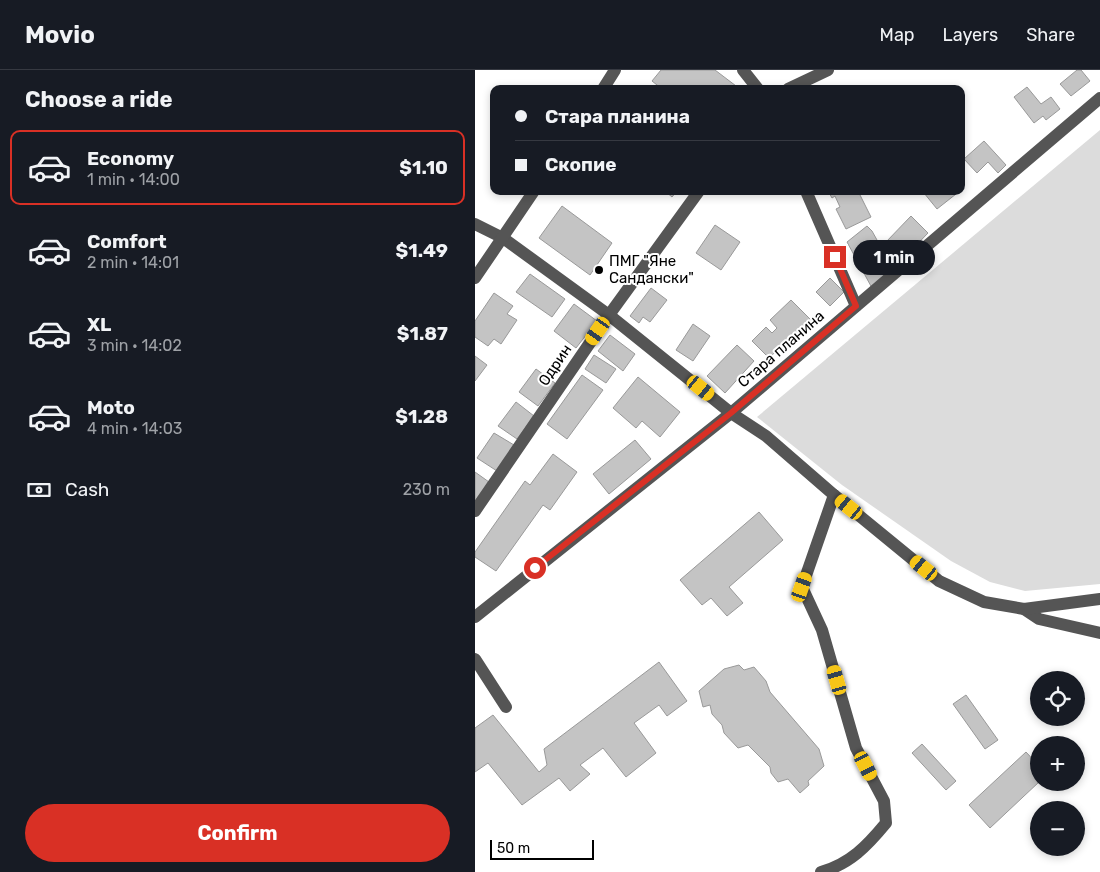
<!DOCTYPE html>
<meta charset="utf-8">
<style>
body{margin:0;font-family:Rubik,sans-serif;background:#20242c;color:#f1f3f6;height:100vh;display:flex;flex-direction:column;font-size:19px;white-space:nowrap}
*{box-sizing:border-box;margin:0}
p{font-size:16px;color:#9ea1a6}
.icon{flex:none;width:28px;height:28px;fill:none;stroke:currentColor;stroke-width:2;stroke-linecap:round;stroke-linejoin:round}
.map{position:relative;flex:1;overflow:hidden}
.drawer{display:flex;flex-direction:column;background:#171b24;width:475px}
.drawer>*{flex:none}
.banner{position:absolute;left:15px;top:15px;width:475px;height:110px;border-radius:10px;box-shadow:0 2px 8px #0003;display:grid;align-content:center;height:110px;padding:0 25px;background:#171b24}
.controls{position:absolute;left:555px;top:601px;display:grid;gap:10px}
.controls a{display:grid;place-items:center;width:55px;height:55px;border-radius:50%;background:#171b24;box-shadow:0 2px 8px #0003;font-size:25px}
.scale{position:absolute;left:15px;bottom:12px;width:104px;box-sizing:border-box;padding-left:5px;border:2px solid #000;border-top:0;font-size:14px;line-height:18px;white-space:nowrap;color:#000;-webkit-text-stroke:4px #fff;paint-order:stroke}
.end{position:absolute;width:22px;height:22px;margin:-11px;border:6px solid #d93025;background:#fff;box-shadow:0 0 0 2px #fff}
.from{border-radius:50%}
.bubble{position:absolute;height:35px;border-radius:18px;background:#171b24;box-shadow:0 2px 8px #0003;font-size:16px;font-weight:700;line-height:35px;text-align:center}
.car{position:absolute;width:15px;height:30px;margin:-15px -8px;border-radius:6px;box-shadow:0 0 4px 1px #0007;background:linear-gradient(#f5c518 24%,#345 0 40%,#f5c518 0 76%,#345 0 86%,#f5c518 0)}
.banner b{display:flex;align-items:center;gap:18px;height:48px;font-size:19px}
.banner b+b{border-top:1px solid #363941}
.banner i{width:12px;height:12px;background:#f1f3f6}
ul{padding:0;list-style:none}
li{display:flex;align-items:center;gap:15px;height:75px;margin:0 10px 8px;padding:0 15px;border:2px solid transparent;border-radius:10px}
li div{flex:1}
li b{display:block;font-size:19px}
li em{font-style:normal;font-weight:700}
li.active{border-color:#d93025}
li>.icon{width:45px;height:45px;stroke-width:1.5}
h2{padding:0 25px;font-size:22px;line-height:60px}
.pay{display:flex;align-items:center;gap:12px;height:55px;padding:0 25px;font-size:19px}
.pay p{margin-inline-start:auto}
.cta{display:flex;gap:10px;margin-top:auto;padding:10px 25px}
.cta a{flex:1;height:58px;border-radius:30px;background:#d93025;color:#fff;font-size:20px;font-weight:700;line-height:58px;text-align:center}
header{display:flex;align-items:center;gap:30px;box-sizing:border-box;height:70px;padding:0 25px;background:#171b24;border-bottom:1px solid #363941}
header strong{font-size:24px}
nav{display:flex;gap:28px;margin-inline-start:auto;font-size:18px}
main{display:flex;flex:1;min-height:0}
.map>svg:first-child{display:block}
.green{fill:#dcdcdc}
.building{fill:#c4c4c4;stroke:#999}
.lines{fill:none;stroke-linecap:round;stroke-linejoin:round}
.minor{stroke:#555;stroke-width:12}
.route{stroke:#d93025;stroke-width:6}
.poi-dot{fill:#000;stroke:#fff;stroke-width:2}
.labels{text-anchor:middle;stroke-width:4;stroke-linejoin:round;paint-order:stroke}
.poi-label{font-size:15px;fill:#000;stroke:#fff;text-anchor:start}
.street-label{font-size:15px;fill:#000;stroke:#fff}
</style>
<header>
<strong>Movio</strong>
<nav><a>Map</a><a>Layers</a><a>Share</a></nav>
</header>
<main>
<section class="drawer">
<h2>Choose a ride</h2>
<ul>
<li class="active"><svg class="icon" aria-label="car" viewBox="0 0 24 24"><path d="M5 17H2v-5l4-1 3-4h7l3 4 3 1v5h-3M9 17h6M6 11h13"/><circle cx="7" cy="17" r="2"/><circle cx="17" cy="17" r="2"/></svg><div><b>Economy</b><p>1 min · 14:00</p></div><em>$1.10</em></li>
<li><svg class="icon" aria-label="car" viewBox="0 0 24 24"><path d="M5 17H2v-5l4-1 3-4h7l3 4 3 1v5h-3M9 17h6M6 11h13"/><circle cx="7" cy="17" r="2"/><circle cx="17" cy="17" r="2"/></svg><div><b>Comfort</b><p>2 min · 14:01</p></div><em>$1.49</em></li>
<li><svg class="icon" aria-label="car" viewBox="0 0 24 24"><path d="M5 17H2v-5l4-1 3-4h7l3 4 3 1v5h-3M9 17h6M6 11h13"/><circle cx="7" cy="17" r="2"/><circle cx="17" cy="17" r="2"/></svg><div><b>XL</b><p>3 min · 14:02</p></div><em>$1.87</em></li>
<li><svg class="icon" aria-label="car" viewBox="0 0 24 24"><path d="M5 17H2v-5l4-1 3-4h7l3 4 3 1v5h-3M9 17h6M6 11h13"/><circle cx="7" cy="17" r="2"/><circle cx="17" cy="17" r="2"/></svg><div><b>Moto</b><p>4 min · 14:03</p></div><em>$1.28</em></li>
</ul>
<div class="pay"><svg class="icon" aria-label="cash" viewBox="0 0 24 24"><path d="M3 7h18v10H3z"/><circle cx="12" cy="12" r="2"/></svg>Cash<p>230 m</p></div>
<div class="cta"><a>Confirm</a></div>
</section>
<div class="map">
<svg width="625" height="802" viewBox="0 0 625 802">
<rect width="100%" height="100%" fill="#fff"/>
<polygon class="green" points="625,60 625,514 550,521 515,512 476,491 367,415 282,347"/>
<g class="building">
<polygon points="186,0 240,0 265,19 187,19 177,11"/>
<polygon points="602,0 606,0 615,11 596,26 585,14"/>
<polygon points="552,17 566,34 576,27 585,39 571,50 568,46 559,53 539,27"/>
<polygon points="509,71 531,95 523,103 513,92 502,103 489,89"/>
<polygon points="190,121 202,121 197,127"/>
<polygon points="353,121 383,121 396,147 371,159 361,139 365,137 360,126 357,128"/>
<polygon points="451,121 479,121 481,124 462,139 449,123"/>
<polygon points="87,136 137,173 115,205 64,168"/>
<polygon points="436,146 453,163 428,189 411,172"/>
<polygon points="240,155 265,172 246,200 221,183"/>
<polygon points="392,156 397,161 407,179 412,176 427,193 397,218 372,172"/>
<polygon points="55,204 90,229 77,247 41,222"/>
<polygon points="355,208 369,222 355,236 341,222"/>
<polygon points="176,218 192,230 175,252 168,247 164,253 155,246"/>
<polygon points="19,223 38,236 32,244 42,250 26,274 19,269 13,276 0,267 0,251"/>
<polygon points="316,230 338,252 322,268 319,264 294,288 277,271 291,257 297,263 302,258 295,250"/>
<polygon points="99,234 122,251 101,278 79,261"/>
<polygon points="218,254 235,266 218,291 201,280"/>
<polygon points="135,265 160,284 148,301 123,281"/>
<polygon points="262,275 279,291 250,323 232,306"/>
<polygon points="119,285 141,299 131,313 110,299"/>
<polygon points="0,286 12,295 0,311"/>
<polygon points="61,299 80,313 63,336 44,322"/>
<polygon points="107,305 128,320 92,369 72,354"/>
<polygon points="163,307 205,342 185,367 167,351 161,358 138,338"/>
<polygon points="41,332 59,346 42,369 23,356"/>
<polygon points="19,363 39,375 22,401 2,388"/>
<polygon points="160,370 176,389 134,424 118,404"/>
<polygon points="78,384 102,402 75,440 68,435 21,501 0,487 0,482 50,411 55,415"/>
<polygon points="0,402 14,412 0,431"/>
<polygon points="284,442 308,470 254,517 268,533 252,546 236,528 227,535 205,510"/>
<polygon points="184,592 212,631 192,646 184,635 159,653 181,683 151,707 128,678 105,695 115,704 95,721 84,708 47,735 13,693 0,702 0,658 18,645 64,702 72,695 69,679"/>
<polygon points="264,595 269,600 279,597 291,611 295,622 344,679 349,696 333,711 334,715 325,723 313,709 303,712 296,703 295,697 273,675 263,678 249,663 247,655 237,644 235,635 228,637 224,621 249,599"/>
<polygon points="491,625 523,670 510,679 478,634"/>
<polygon points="447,674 481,711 471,720 437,683"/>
<polygon points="551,682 564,696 564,712 515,758 494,735"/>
</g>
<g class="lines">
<g class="minor">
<polyline points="268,0 283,19"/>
<polyline points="128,19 140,0"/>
<polyline points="313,19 353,0"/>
<polyline points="331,121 381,236"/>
<polyline points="0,154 28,168 134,245 256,343 291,366 359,425 464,511 509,532 549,539 564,549 625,563"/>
<polyline points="0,208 59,121"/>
<polyline points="0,441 134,245 224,121"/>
<polyline points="549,539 625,529"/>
<polyline points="0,547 256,343 625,28"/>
<polyline points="0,589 31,637"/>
<path d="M346,802C375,794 392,776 411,753L409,731L381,678L347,560L327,517L359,425"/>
</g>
</g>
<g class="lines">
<polyline class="route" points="60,498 256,343 381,236 360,187"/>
</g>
<circle class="poi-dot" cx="124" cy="200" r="5"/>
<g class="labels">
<g class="poi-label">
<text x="134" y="196">ПМГ "Яне<tspan x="134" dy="17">Сандански"</tspan></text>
</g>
<g class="street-label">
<text transform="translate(306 279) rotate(-41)" y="5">Стара планина</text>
<text transform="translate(80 295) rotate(-56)" y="5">Одрин</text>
</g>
</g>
</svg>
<div class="controls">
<a><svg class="icon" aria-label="locate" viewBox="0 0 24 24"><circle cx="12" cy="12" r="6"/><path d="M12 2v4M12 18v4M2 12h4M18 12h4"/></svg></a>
<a>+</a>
<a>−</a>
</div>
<div class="scale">50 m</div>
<i class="end from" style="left:60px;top:498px"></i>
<i class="end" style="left:360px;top:187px"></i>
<div class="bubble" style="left:378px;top:170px;width:82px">1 min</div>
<i class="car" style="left:123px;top:261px;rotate:215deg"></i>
<i class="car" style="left:226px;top:318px;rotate:129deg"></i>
<i class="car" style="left:374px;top:437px;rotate:309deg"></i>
<i class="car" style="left:449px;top:498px;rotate:309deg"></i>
<i class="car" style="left:327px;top:517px;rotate:19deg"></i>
<i class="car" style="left:362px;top:610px;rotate:344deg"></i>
<i class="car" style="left:391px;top:696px;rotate:153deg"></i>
<div class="banner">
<b><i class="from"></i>Стара планина</b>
<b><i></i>Скопие</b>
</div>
</div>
</main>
